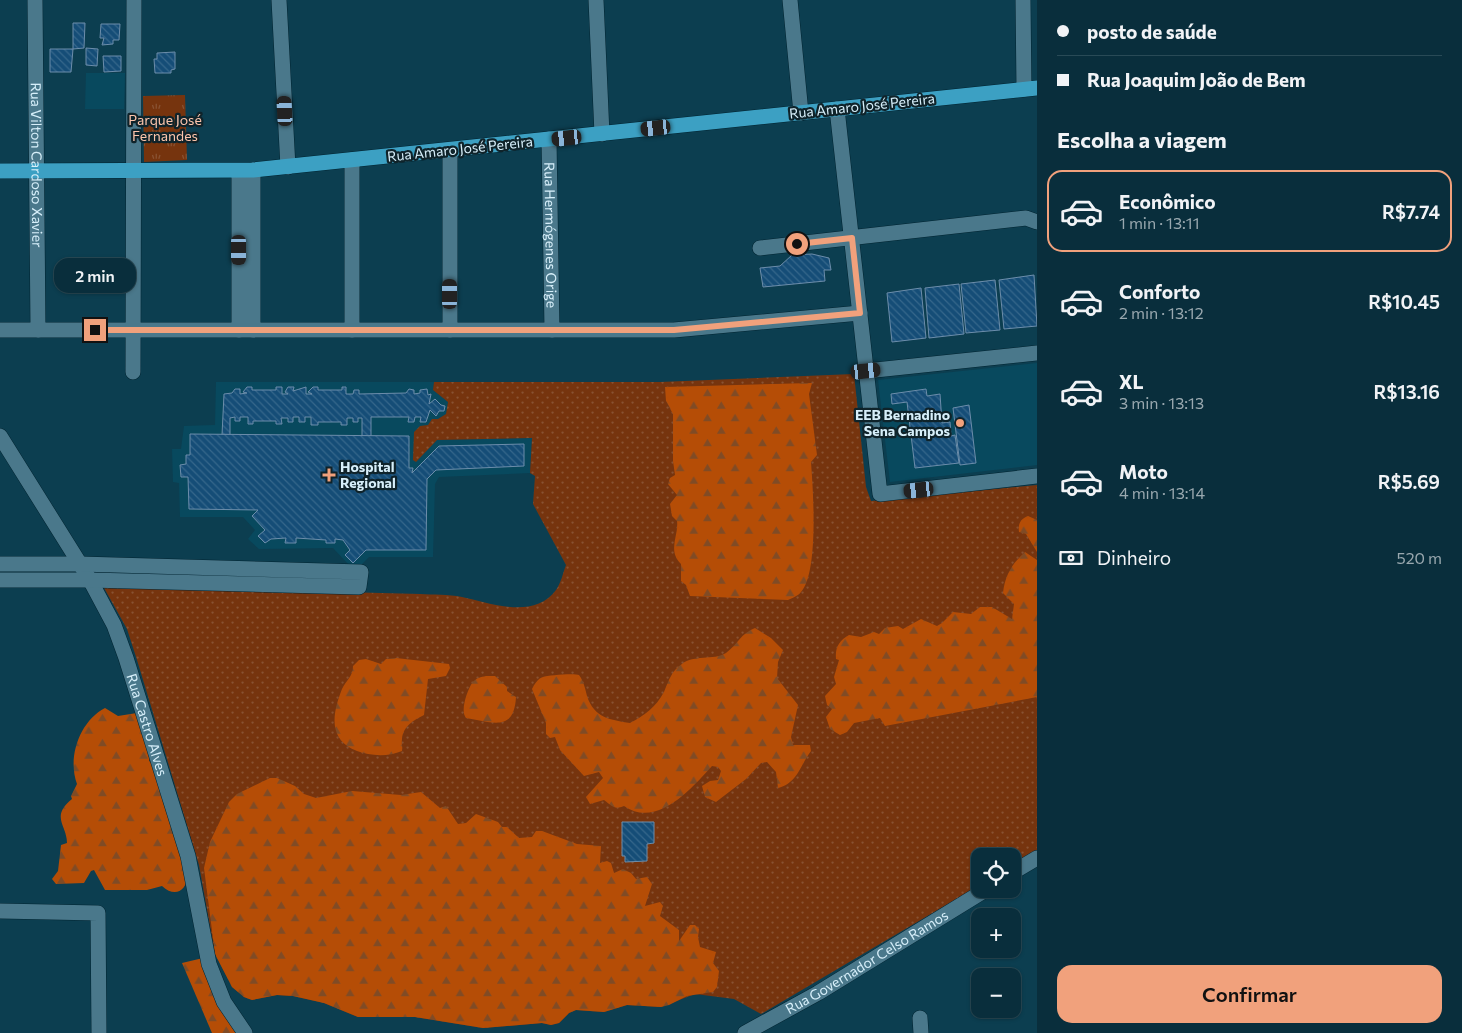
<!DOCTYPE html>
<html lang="pt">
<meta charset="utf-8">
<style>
body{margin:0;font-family:Commissioner,sans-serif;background:#123643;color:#f1f3f6;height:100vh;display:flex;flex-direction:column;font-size:19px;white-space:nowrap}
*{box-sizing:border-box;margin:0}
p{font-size:16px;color:#99a8af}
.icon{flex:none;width:28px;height:28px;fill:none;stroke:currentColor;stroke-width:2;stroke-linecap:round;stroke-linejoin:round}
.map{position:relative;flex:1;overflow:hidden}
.drawer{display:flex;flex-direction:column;background:#092e3c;width:425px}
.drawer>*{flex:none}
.guide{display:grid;align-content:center;height:110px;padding:0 20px;background:#092e3c}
.controls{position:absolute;left:971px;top:848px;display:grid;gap:10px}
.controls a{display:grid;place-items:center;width:50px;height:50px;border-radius:10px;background:#092e3c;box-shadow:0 1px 4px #0004,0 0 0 1px #294a56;font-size:25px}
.end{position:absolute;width:22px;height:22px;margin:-11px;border:6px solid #f1a17c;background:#111;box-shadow:0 0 0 2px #111}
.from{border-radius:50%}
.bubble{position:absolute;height:35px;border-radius:15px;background:#092e3c;box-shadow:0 1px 4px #0004,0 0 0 1px #294a56;font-size:16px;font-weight:600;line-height:35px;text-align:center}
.car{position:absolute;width:15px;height:30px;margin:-15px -8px;border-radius:6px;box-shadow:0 0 4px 1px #0007;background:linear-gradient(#222 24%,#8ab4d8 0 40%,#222 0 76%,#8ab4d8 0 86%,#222 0)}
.guide b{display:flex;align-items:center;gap:18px;height:48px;font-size:19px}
.guide b+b{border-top:1px solid #294a56}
.guide i{width:12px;height:12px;background:#f1f3f6}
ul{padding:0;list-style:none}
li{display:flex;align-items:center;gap:15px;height:82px;margin:0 10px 8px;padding:0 10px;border:2px solid transparent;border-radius:15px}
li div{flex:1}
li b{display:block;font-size:19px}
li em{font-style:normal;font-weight:600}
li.on{border-color:#f1a17c}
li>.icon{width:45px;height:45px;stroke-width:1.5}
h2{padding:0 20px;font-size:22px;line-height:60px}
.pay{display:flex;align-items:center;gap:12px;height:55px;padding:0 20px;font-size:19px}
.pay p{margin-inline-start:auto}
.button{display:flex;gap:10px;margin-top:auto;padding:10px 20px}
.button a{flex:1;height:58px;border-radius:15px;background:#f1a17c;color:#111;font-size:20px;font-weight:600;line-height:58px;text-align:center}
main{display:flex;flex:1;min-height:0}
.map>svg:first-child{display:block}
.built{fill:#08495e}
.grass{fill:url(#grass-dots)}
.forest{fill:url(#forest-firs)}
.park{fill:url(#park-tufts)}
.building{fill:url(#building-back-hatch);stroke:#6c8dab}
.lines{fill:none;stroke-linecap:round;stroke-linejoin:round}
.minor-casing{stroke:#002431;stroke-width:16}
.major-casing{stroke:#002431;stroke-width:16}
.minor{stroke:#4a788b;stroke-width:15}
.major{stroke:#3ca0c3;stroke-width:15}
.route{stroke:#f1a17c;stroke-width:6}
.poi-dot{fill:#f1a17c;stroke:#0f232a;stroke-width:2}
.labels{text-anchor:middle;stroke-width:4.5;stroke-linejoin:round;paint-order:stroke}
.street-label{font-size:14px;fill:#d7effa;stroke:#0f232a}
.park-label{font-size:14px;fill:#fdc5ac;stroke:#0f232a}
.poi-label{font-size:14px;font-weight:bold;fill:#d7effa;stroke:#0f232a;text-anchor:end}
</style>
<main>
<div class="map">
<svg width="1037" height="1033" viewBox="0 0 1037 1033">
<defs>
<pattern id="grass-dots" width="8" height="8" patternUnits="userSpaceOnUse" patternTransform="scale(1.25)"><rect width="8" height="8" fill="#76340e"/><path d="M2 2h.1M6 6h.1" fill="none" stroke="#895232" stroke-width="1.8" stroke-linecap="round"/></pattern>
<pattern id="forest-firs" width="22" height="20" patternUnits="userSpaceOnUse" patternTransform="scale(1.25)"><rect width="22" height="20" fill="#b54d06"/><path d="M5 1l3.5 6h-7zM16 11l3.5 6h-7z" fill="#804b25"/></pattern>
<pattern id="park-tufts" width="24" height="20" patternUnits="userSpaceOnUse" patternTransform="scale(1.25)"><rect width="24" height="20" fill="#76340e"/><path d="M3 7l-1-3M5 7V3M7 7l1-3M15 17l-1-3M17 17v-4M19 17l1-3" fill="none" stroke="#895232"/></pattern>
<pattern id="building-back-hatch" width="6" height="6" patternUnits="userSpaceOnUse" patternTransform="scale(1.25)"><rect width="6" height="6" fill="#154d77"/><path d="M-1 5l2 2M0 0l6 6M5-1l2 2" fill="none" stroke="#36678b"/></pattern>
</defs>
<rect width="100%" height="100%" fill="#0c3e50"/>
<g class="built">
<polygon points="86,73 125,73 124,109 85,109"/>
<polygon points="1037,363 1037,465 890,482 878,380"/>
<polygon points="216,382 434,382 433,390 448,402 446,414 438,419 437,440 532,438 530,473 439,477 435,484 433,557 369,557 359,567 350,566 333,548 259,549 248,539 255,530 243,517 180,517 179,483 173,482 172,449 181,449 184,426 215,425"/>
</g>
<path class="grass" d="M854,374L866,487L871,501L1037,485V851L1013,866L1012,856H980V885L761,1014L734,999L695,994L661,1007L627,1005L604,1012L576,1010L569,1013L559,1023L551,1025L542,1023L483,1028L415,1017H358L324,1003L293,996L277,995L252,1000L244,997L232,987L215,954L199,865L137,660L127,629L103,586L420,594C433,595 448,594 462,597C490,603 534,620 556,590C561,583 563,573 566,565L533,504L535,476L530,473L532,438L437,440L416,462L413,460L414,432L420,426L428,425L432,419H438L446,414L448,402L433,390L434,382H660Z"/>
<g class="forest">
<path d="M812,383L809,394L817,455L811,462C813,489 819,572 801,592C798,596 792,598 788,600L690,596L686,585L681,581V564C667,550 679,536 677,521L672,516L670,504L677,495L668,484L670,478L675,475L673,461V414L666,401L665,387Z"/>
<path d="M1028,516L1037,520V552L1026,534L1019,532C1018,524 1020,519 1028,516Z"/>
<path d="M1025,552L1037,560V697L885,726L880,718L854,723L847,732L840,735L830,729L826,717L832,709L827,705L825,696L836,684L834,677L839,660L836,659C835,647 839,641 849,635L861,637L874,632L879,634L885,628L898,626L903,629L921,619L937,626L942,623L953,612L971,614L980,607H992L1012,619L1014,604L1003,593C1005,575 1012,564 1025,552Z"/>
<path d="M755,628L771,638L783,650L778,662L777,678L798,705L791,737L793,745H810L811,751C800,765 798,783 778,788L776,772L767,762L761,763L746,779L716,802L705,797L702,786L710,781L718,780L721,771L718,767L712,766C692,788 657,829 624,806C614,810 612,806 604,800L590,804L586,797L603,778L599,772L584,776L560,750L555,737L550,738L546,734V723L532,689C534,685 538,678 543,677C548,675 575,673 579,675C584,682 585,688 587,696C594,718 611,720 630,723C644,716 656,707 664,692C668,682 672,670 682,664C694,654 713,661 726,653C737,645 741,633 755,628Z"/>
<path d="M396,658L449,664L450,668L446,676L428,679L424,715C414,720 403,726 402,739C401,743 403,747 402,751C388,757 370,756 357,751C328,740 332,714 342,689C346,680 353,677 353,666L359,660L366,659L381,664L386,659Z"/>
<path d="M486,676H495L507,687V691L516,697C514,733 492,722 466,718C460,711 467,691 472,683C476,678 481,677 486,676Z"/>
<path d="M105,708L118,716L137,713L151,756L149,761L152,763L188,876C186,891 175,898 162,886L147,890H105L94,870L91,871L84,883L56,884L52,879L58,871L61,845L67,843C67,825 50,817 72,799L71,796L77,784C67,757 80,721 105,708Z"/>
<polygon points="270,778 277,778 295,786 304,794 316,798 352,791 401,795 421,792 440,808 446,806 458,824 466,823 476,814 498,822 502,827 507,827 519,838 532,837 536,831 542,831 577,844 601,846 600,863 607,861 611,863 614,873 623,869 631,873 636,879 647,877 652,884 645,906 660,902 663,906 660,916 679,930 679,941 690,925 695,925 699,929 698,937 700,947 716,952 713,963 719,971 717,987 713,992 687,996 669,1005 661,1007 627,1005 604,1012 576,1010 569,1013 559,1023 551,1025 542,1023 483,1028 415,1017 358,1017 324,1003 293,996 277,995 252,1000 244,997 232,987 215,954 204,868 210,842 229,802 237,794"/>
<polygon points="203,958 238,1033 212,1033 182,963"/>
</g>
<polygon class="park" points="185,95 187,160 144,162 143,96"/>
<g class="building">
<polygon points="73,23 85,23 84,48 73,49"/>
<polygon points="101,24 120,24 119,40 113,40 113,44 102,45 104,38 100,38"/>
<polygon points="86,48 98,49 97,66 86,65"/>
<polygon points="50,49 73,49 71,72 50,72"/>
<polygon points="175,52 175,69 171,70 171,73 155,73 154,59 157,59 157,53"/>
<polygon points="103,56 121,56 121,71 104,72"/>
<polygon points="812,254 829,258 831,270 824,270 825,281 763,287 760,268 780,266 792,255"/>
<polygon points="1034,275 1037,326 1004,329 999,280"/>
<polygon points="995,280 1000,330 966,333 961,284"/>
<polygon points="959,284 964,334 929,338 925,288"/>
<polygon points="921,288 926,338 892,342 887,293"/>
<polygon points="247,387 252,387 252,390 276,390 276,387 282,387 282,394 288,394 285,392 288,387 294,387 293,391 306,387 306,394 312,394 308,392 313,387 318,387 318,390 342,390 342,387 346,387 346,394 353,394 354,390 359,390 359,394 406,393 409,389 414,390 414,394 420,393 420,390 427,389 428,395 431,394 429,404 435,399 441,405 445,406 444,411 439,411 436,416 430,410 426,422 420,422 421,417 415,417 414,422 408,422 409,417 371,417 371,436 362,436 362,418 358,418 358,422 353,422 353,418 347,418 347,425 341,425 341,422 318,422 318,425 311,425 311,417 305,417 305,422 299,422 299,417 293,417 293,422 288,422 288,418 281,418 282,424 276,424 276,421 253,421 253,424 248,424 248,417 240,417 240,421 235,421 235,417 230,418 230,435 222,435 224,394 232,393 235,389 240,389 240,394 247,393 243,392"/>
<polygon points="926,389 927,396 940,394 942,423 950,422 951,436 955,435 959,463 915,468 907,402 892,404 891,394"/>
<polygon points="969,405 976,463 960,465 953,408"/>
<polygon points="190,434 409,436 409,468 413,468 412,473 439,446 524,444 524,466 436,470 427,479 426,550 366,550 353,563 345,555 350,550 343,540 335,539 335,543 326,543 326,540 296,538 296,543 285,543 286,538 271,539 265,543 258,536 265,530 252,516 258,510 189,509 188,477 181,477 180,465 186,464 186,455 190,455"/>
<polygon points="622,822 654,822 654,843 647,844 647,861 625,862 625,856 622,856"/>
</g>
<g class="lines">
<defs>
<g id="minor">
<path id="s1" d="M35,0L38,330"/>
<polyline points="279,0 288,167"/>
<polyline points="596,0 602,134"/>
<polyline points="790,0 801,113"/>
<polyline points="1023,0 1024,89"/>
<polyline points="837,109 880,494 1037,476"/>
<path id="s2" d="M549,139L552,330"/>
<polyline points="352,160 352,330"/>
<polyline points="253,170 253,330"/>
<polyline points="239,171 239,330"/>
<polyline points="760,248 1026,218 1037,222"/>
<polyline points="0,330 674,330 860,313"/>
<polyline points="450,330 450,150"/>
<polyline points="866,371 1037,353"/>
<polyline points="133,372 134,0"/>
<path id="s3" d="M0,436L90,580L114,625L126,658L188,856L209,964L224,1002L245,1033"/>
<polyline points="0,564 80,564 361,572 359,587 90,580 0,580"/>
<polyline points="1012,873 1037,858"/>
<polyline points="0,911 98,913 99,1033"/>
<polyline points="920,1018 921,1033"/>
<path id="s4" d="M745,1033L818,993L987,889"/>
</g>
<polyline id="major" points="0,171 253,170 1037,88"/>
</defs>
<use href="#minor" class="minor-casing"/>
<use href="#major" class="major-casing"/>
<use href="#minor" class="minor"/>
<use href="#major" class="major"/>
</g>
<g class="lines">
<polyline class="route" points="95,330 674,330 860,313 852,238 797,244"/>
</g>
<g class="poi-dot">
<circle cx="960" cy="423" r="5"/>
<path d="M326.5 467.5h5v5h5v5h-5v5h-5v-5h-5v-5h5z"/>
</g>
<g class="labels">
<g class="street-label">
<text transform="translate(862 106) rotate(-6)" y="5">Rua Amaro José Pereira</text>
<text transform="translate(460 149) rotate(-6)" y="5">Rua Amaro José Pereira</text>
<text dy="5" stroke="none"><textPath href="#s1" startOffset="165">Rua Vilton Cardoso Xavier</textPath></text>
<text dy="5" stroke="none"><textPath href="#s2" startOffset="96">Rua Hermógenes Orige</textPath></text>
<text dy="5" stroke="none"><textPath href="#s3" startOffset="326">Rua Castro Alves</textPath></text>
<text dy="5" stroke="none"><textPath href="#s4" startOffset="141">Rua Governador Celso Ramos</textPath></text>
</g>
<g class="park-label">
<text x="165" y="125">Parque José<tspan x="165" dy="16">Fernandes</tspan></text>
</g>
<g class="poi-label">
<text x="950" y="420">EEB Bernadino<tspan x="950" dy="16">Sena Campos</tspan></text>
<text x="340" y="472" text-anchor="start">Hospital<tspan x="340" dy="16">Regional</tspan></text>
</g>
</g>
</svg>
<div class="controls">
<a><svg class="icon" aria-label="locate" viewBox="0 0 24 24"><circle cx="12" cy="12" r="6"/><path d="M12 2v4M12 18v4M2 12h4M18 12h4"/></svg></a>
<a>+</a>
<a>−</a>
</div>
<i class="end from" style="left:797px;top:244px"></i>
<i class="end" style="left:95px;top:330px"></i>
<div class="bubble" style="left:54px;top:258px;width:82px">2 min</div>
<i class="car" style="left:285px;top:111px;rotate:357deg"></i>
<i class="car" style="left:656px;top:128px;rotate:264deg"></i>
<i class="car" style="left:567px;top:138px;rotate:264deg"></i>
<i class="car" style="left:239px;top:250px;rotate:180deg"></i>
<i class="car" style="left:450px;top:294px;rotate:0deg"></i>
<i class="car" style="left:866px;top:371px;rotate:84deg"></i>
<i class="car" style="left:919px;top:490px;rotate:264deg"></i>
</div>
<section class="drawer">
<div class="guide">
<b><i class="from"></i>posto de saúde</b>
<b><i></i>Rua Joaquim João de Bem</b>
</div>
<h2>Escolha a viagem</h2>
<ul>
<li class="on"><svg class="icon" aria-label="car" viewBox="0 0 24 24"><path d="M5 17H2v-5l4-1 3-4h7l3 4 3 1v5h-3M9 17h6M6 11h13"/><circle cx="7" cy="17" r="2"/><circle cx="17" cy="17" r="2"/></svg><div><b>Econômico</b><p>1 min · 13:11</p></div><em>R$7.74</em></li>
<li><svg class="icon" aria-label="car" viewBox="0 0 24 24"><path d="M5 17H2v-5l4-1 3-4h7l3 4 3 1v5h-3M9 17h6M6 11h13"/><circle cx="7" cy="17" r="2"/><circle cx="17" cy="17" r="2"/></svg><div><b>Conforto</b><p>2 min · 13:12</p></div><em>R$10.45</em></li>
<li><svg class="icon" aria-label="car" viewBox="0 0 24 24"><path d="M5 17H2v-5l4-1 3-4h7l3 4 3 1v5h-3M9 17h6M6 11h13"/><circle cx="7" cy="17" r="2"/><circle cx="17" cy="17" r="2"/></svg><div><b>XL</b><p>3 min · 13:13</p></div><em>R$13.16</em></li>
<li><svg class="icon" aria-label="car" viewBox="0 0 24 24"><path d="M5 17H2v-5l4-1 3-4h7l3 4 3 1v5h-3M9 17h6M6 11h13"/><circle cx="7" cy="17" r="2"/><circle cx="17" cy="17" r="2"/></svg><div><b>Moto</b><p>4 min · 13:14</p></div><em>R$5.69</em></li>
</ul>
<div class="pay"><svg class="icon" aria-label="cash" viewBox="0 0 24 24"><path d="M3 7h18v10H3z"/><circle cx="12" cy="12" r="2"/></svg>Dinheiro<p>520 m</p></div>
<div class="button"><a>Confirmar</a></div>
</section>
</main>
